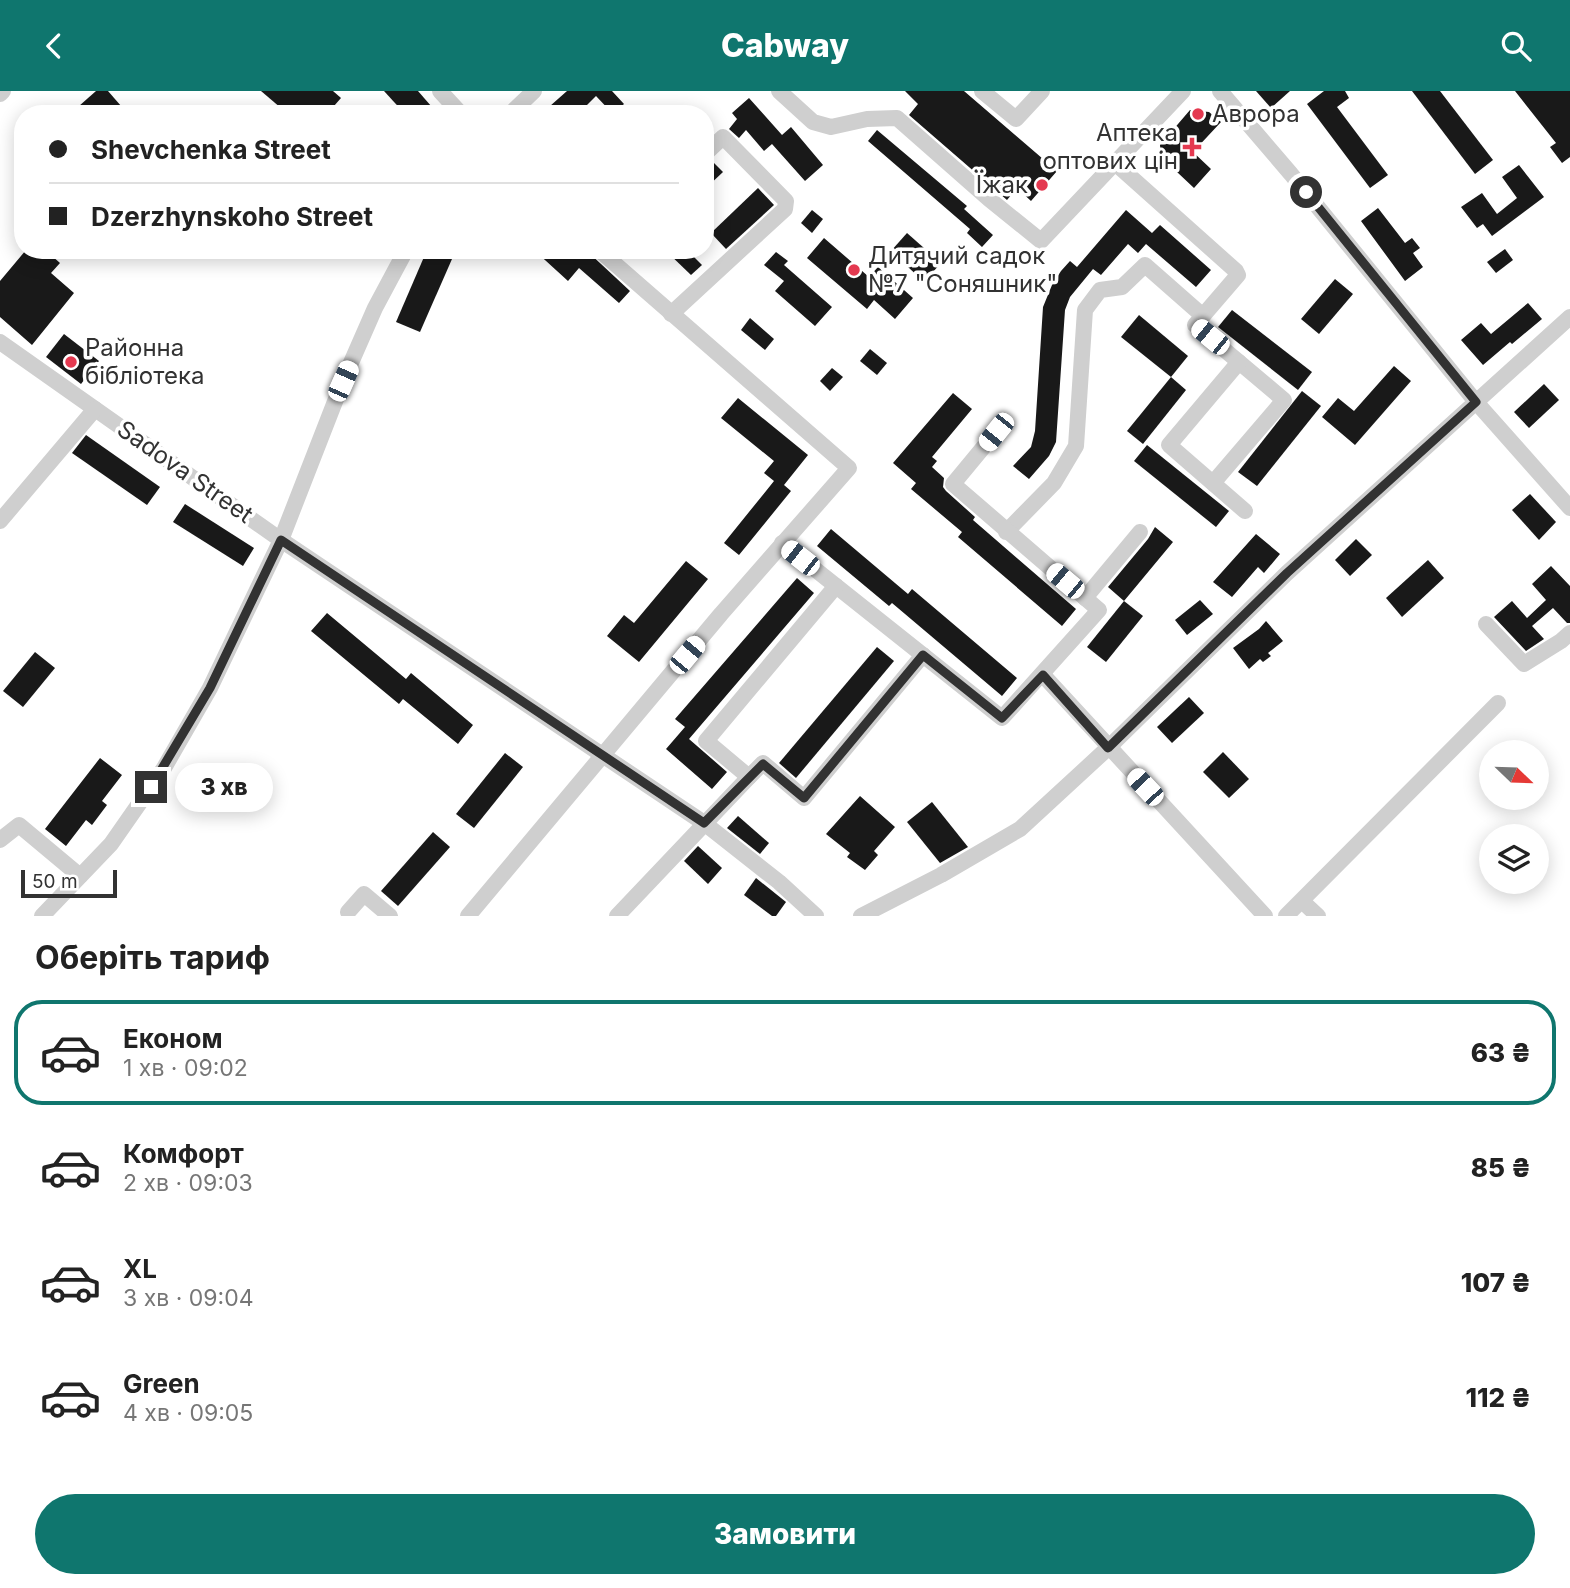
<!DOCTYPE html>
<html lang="uk">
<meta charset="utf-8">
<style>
body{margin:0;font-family:Inter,sans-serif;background:#f2f2f2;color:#222;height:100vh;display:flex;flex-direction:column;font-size:26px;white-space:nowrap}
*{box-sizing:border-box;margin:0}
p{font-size:23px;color:#767676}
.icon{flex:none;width:38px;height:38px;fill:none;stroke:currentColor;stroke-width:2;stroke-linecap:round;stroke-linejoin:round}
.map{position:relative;height:825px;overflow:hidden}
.details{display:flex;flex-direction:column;background:#fff;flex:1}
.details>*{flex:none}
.guide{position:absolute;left:14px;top:14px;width:700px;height:154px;border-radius:28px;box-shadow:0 4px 18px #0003;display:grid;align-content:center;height:154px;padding:0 35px;background:#fff}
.needle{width:46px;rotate:113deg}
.controls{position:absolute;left:1479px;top:649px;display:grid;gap:14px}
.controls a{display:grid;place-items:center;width:70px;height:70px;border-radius:50%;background:#fff;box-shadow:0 4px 18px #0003;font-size:35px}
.scale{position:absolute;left:21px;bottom:18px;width:96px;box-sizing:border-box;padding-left:7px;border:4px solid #323232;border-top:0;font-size:19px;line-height:24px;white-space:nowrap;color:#323232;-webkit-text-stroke:5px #fff;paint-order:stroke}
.end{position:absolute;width:32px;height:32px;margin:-16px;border:9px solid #323232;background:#fff;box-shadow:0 0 0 4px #fff}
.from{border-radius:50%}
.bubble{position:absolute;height:49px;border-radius:24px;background:#fff;box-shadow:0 4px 18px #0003;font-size:23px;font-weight:800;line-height:49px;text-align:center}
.car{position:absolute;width:21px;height:42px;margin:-21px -10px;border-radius:9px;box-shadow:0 0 5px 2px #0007;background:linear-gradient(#fff 24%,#345 0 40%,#fff 0 76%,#345 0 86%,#fff 0)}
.guide b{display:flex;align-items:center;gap:24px;height:66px;font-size:26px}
.guide b+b{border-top:2px solid #e0e0e0}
.guide i{width:18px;height:18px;background:#222}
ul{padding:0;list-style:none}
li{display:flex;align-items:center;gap:21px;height:105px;margin:0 14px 10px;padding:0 21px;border:4px solid transparent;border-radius:28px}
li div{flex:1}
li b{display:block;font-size:26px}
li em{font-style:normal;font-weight:800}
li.on{border-color:#0f766e}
li>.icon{width:63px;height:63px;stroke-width:1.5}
h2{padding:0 35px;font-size:32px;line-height:84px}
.cta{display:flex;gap:14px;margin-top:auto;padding:14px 35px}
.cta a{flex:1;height:80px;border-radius:42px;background:#0f766e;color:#fff;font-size:28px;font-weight:800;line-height:80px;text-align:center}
header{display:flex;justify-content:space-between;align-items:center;height:91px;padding:0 35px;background:#0f766e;color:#fff;font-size:32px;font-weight:800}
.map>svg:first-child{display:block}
.building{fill:#191919}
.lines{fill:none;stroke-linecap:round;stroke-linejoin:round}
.minor{stroke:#cfcfcf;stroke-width:16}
.route{stroke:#323232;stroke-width:9}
.poi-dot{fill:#e43950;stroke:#fff;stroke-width:2.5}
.labels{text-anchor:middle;stroke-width:7;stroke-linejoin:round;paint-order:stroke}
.poi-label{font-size:24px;fill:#323232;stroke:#fff;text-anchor:start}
.street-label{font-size:24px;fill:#323232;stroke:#fff}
</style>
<header><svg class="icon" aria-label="back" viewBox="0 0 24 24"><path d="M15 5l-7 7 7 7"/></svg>Cabway<svg class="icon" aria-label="search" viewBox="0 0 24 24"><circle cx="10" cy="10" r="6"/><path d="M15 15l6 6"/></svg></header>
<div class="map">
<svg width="1570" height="825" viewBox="0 0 1570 825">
<rect width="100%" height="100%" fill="#fff"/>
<g class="building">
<polygon points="96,0 108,0 128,23 70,23"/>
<polygon points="261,0 333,0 341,7 327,23 288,23"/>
<polygon points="384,0 418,0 438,23 405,23"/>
<polygon points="567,0 612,0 624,13 613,23 596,5 578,23 541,23"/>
<polygon points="905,0 964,0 1057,80 1031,110 1017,97 1007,109 909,24 918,13"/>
<polygon points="1256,0 1290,0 1271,17"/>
<polygon points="1324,0 1345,0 1349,7 1337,16 1388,84 1370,97 1307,13"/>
<polygon points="1412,0 1440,0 1493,69 1475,83"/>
<polygon points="1515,0 1570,0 1570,66 1562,72 1550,56 1556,52"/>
<polygon points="749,7 782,44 791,36 823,74 805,90 772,53 764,60 746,39 739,47 729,38 737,28 732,22"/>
<polygon points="1190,19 1209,21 1221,31 1193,61 1211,78 1194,97 1161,66 1160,54"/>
<polygon points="877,39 967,115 964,118 993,144 982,156 967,142 970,138 868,50"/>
<polygon points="712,70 723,81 705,98 705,73"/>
<polygon points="1519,74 1544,106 1492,145 1483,133 1477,137 1461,116 1482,102 1497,123 1517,107 1502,86"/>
<polygon points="758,97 774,114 726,158 711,142"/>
<polygon points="1378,117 1405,152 1412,147 1420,157 1413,162 1423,176 1405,190 1361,130"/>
<polygon points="812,119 823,128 812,142 801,132"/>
<polygon points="1126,119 1152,142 1160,134 1211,179 1196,196 1146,153 1138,162 1128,153 1101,184 1093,178 1070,206 1065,219 1056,351 1049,365 1029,388 1013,375 1031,356 1035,340 1043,216 1052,194 1061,180 1070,170 1077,176"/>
<polygon points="907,142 941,172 924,191 891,160"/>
<polygon points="824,147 869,186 878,176 913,207 895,228 874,209 867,218 807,167"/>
<polygon points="1505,158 1513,169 1496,182 1487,171"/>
<polygon points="26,159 55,159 51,164 60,172 51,182 74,202 32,254 0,226 0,190"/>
<polygon points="427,159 452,168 420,241 396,231"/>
<polygon points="534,159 586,159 630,200 619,212 579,177 568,190"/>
<polygon points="665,159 687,159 702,174 691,184"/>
<polygon points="776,161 788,170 784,174 832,216 815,235 775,200 784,190 764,174"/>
<polygon points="1335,188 1353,203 1319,243 1301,228"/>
<polygon points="1528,212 1542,228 1512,253 1510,251 1483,274 1461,249 1481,232 1491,243"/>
<polygon points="1232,219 1312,281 1298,299 1218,236"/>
<polygon points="1139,224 1188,265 1171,286 1121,246"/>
<polygon points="750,227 774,248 765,259 741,239"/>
<polygon points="64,243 99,270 81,293 46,266"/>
<polygon points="870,258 887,272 877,284 860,270"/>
<polygon points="1394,275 1411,290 1355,354 1322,326 1338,307 1354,320"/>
<polygon points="832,277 843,286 830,300 820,290"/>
<polygon points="1171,286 1186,299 1143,353 1127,340"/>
<polygon points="1544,293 1559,309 1529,337 1514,321"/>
<polygon points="1302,300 1321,315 1257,395 1238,381"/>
<polygon points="953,302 972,318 932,366 937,370 932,376 944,387 943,396 946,400 975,426 973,429 1076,518 1062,535 958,446 962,441 911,398 916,392 893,372"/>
<polygon points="738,307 808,364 784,394 791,400 739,464 724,452 774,390 764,382 774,370 721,327"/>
<polygon points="86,344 160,396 147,414 72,362"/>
<polygon points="1147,354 1229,420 1216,436 1134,370"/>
<polygon points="1530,403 1556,431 1539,449 1512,419"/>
<polygon points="185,413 254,457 243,475 173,431"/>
<polygon points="1155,436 1173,451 1124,510 1108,496 1148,448"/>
<polygon points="831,438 908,503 912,498 1017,587 1002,605 892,512 889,515 817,455"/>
<polygon points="1256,443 1280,463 1264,482 1258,476 1232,506 1213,491"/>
<polygon points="1356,448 1372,464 1350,485 1335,469"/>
<polygon points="1428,469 1444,487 1402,526 1386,507"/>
<polygon points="686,470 708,488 639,571 607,545 624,524 634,532"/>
<polygon points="1551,475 1570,495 1570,532 1567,532 1553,517 1532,535 1544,548 1526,560 1494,526 1512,510 1527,527 1546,509 1532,493"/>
<polygon points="797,487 814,502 689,648 727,681 712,698 666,658 685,636 675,628"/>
<polygon points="1200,509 1213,523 1187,544 1175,529"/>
<polygon points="1124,510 1143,525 1106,571 1087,556"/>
<polygon points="327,522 406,588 411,582 473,634 458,653 403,608 399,613 311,540"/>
<polygon points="1266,530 1283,550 1268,562 1271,565 1263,571 1260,568 1249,578 1233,557 1259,538"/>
<polygon points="877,556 894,570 796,687 779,672"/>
<polygon points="35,561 55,577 23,616 3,600"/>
<polygon points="1189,606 1204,622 1172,652 1157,636"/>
<polygon points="1223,661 1249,688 1229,707 1203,681"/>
<polygon points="505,662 523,676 474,737 456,723"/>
<polygon points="100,667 122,684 102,710 107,714 92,734 86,729 66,755 45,738"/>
<polygon points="860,705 895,736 874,760 878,764 865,779 847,766 850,762 826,743"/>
<polygon points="932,711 968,756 940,772 907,731"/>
<polygon points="738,725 769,752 760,763 727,737"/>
<polygon points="433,741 450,756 398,815 381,800"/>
<polygon points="698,755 722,777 708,793 684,770"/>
<polygon points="756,787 786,811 776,825 772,825 744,804"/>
</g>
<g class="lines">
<g class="minor">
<polyline points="440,0 461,23"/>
<polyline points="779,0 813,31 831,36 867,28 897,27 989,108 1041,150 1183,0"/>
<polyline points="982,0 1016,28 1042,0"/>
<polyline points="1220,0 1291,83 1476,311 1570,417"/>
<polyline points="0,3 3,0"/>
<polyline points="510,23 534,0"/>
<polyline points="1115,72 1236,180 1238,184 1195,234 1284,309 1213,392"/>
<polyline points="671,223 785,118 786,110 723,46 705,63"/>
<polyline points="0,251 281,449 704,732 779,791 816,825"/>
<polyline points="1239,271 1169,354 1245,420"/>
<polyline points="0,430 95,318"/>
<polyline points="1006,441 1054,392 1076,355 1085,219 1100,199 1122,196 1145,174 1203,225"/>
<polyline points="782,452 1002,627 1099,519 953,393 996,341"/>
<polyline points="1085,507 1140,441"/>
<polyline points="1486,533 1524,573 1561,550 1570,542"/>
<polyline points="1043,584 1265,825"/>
<polyline points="749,686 763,672 804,707 923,564"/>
<polyline points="0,749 19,734 80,785"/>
<polyline points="1303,811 1318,825"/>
<polyline points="348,821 364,803 390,825"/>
<polyline points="42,825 111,753 164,677 210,597 281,449 343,290 375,217 406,159"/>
<polyline points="468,825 721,523 849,377 599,159"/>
<polyline points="617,825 749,686 706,650 836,495"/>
<polyline points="861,825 941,784 1020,738 1108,657 1287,482 1570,226"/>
<polyline points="1286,825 1498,612"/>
</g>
</g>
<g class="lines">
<polyline class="route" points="151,696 210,597 281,449 704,732 763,673 804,707 923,564 1002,627 1043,584 1108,657 1287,482 1476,311 1306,101"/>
</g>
<g class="poi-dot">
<circle cx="1198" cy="23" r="7"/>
<path d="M1188.5 45.5h7v7h7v7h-7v7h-7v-7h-7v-7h7z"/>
<circle cx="1042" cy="94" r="7"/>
<circle cx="854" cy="179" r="7"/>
<circle cx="71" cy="271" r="7"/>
</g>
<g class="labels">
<g class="poi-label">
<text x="1212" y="31">Аврора</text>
<text x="1178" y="50" text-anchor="end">Аптека<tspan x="1178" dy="28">оптових цін</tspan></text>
<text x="1028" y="102" text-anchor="end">Їжак</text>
<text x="868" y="173">Дитячий садок<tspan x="868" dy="28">№7 "Соняшник"</tspan></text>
<text x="85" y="265">Районна<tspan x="85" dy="28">бібліотека</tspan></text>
</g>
<g class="street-label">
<text transform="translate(185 381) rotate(35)" y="8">Sadova Street</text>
</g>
</g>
</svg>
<div class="controls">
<a><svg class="needle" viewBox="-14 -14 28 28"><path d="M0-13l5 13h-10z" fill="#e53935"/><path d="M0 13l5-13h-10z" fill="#767676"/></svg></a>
<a><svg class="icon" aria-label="layers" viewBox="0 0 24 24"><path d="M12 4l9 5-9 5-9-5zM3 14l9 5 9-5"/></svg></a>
</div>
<div class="scale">50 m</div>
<i class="end from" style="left:1306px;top:101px"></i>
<i class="end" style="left:151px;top:696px"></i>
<div class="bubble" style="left:175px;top:672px;width:98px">3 хв</div>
<i class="car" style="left:1210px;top:246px;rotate:309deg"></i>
<i class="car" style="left:343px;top:290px;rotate:24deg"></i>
<i class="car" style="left:996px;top:341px;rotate:219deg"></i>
<i class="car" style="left:800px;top:467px;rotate:308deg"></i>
<i class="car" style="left:1065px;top:490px;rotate:310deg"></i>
<i class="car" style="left:687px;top:564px;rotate:40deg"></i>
<i class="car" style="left:1145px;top:696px;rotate:317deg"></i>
<div class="guide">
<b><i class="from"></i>Shevchenka Street</b>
<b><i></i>Dzerzhynskoho Street</b>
</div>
</div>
<section class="details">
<h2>Оберіть тариф</h2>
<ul>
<li class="on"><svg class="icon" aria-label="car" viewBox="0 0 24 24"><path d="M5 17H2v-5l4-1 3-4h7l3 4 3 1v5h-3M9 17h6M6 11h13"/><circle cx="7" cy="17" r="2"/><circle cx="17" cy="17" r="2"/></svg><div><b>Економ</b><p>1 хв · 09:02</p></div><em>63 ₴</em></li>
<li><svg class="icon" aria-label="car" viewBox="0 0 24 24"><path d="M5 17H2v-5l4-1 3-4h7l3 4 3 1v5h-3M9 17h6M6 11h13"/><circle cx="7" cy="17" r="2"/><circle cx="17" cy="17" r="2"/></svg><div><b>Комфорт</b><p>2 хв · 09:03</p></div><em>85 ₴</em></li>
<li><svg class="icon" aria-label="car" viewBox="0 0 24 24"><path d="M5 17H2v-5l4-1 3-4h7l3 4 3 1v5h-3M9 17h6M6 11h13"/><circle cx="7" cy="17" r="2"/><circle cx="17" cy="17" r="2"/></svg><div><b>XL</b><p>3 хв · 09:04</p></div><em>107 ₴</em></li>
<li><svg class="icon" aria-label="car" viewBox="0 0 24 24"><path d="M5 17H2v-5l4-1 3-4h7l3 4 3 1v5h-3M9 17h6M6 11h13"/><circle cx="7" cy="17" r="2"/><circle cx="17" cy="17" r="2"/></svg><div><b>Green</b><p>4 хв · 09:05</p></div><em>112 ₴</em></li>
</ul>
<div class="cta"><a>Замовити</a></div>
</section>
